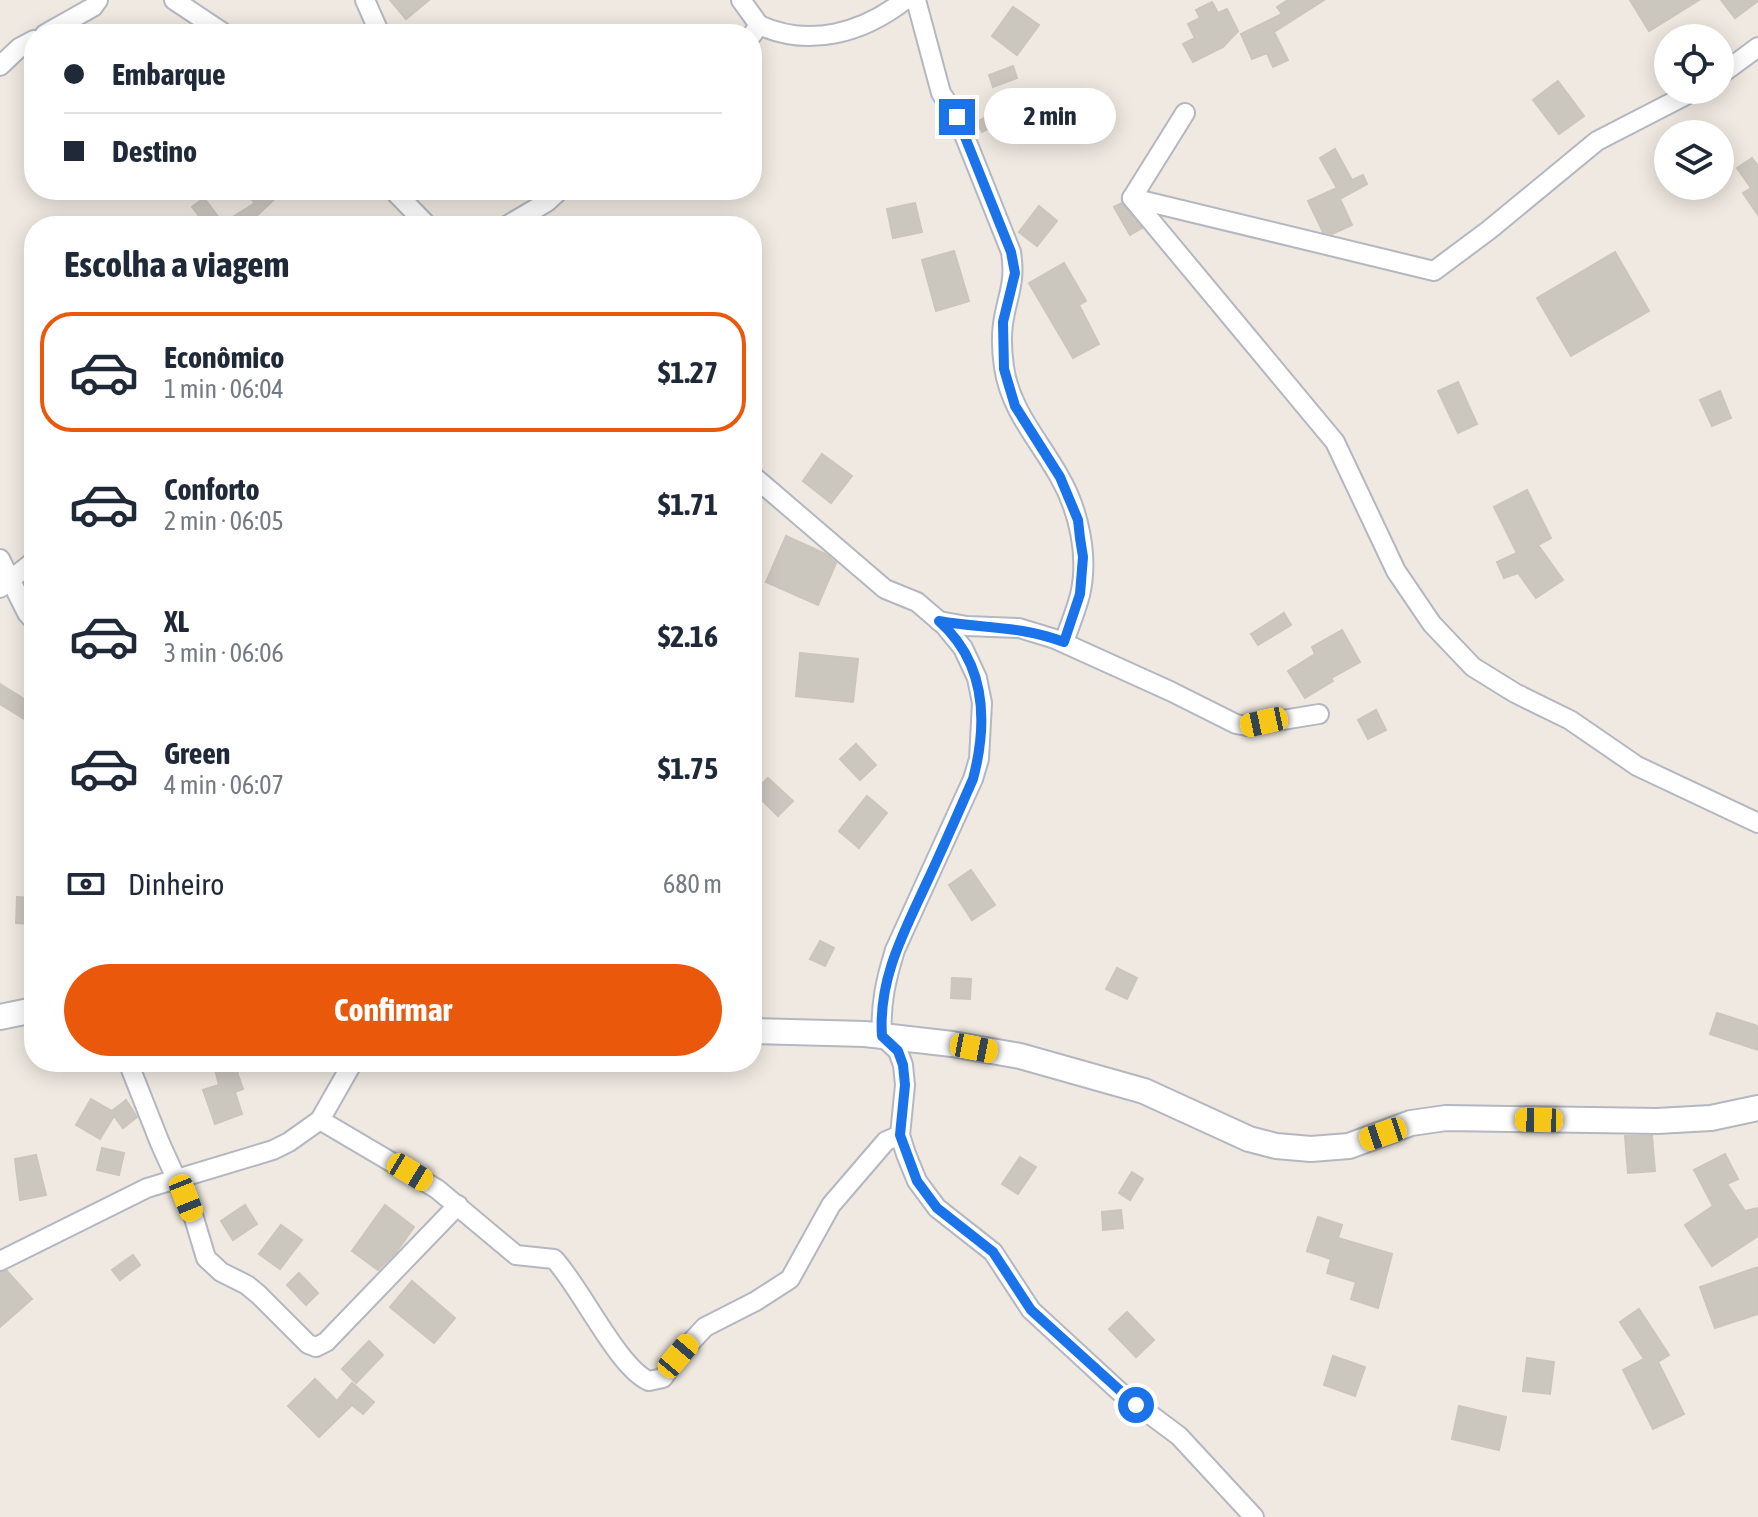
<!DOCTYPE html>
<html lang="pt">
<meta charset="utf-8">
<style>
body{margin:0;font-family:"Asap Condensed",sans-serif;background:#f2f2f3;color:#1f2937;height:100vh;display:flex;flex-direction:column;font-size:30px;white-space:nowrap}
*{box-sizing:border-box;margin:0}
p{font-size:26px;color:#747a83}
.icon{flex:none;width:44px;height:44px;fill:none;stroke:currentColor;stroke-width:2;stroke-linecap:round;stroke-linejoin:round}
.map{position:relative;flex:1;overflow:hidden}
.drawer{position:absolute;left:24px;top:216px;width:738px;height:856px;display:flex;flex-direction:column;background:#fff;border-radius:32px;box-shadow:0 4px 20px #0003}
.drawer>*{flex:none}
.top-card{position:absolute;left:24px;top:24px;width:738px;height:176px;border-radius:32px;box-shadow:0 4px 20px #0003;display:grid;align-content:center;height:176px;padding:0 40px;background:#fff}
.tools{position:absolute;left:1654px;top:24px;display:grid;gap:16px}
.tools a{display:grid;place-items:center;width:80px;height:80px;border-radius:50%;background:#fff;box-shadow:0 4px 20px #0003;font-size:40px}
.end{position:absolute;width:36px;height:36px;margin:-18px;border:10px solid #1a73e8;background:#fff;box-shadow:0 0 0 4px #fff}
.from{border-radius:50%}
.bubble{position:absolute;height:56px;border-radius:28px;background:#fff;box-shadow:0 4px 20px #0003;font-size:26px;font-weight:700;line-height:56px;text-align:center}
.car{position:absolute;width:24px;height:48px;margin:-24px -12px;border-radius:10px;box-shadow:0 0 6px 2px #0007;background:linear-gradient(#f5c518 24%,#345 0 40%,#f5c518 0 76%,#345 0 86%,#f5c518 0)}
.top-card b{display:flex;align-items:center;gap:28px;height:76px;font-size:30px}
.top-card b+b{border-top:2px solid #e0e1e3}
.top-card i{width:20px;height:20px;background:#1f2937}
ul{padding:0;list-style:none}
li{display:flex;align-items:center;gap:24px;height:120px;margin:0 16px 12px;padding:0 24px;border:4px solid transparent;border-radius:32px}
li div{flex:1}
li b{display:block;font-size:30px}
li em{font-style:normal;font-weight:700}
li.on{border-color:#ea580c}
li>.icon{width:72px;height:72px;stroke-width:1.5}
h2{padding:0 40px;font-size:36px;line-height:96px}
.pay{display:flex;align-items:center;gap:20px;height:88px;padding:0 40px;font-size:30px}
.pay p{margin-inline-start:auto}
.action{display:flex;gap:16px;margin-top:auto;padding:16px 40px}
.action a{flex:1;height:92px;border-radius:48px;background:#ea580c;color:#fff;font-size:32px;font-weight:700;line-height:92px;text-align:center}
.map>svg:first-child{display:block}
.building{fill:#cbc7bf;stroke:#cbc5ba;stroke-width:2}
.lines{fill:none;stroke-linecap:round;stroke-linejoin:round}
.minor-casing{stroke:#b4b7c1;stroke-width:22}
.tertiary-casing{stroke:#b4b7c1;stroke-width:28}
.minor{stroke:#fff;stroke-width:18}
.tertiary{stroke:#fff;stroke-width:24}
.route{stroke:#1a73e8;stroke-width:10}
</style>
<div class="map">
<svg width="1758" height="1517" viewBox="0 0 1758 1517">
<rect width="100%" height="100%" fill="#efe9e1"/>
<g class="building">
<polygon points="390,0 429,0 406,19"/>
<polygon points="1288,0 1324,0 1274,32 1288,60 1273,67 1267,53 1252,59 1241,34 1282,14 1277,7"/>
<polygon points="1630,0 1699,0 1649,31"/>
<polygon points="1721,0 1758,0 1758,1 1735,18"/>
<polygon points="1212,2 1218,13 1227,9 1238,31 1223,47 1193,62 1183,44 1195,38 1188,24 1200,18 1196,10"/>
<polygon points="1013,7 1039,25 1017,55 992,36"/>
<polygon points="1013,66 1017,78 993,87 989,75"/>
<polygon points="1558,81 1584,116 1559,134 1533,100"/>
<polygon points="1016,101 1022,112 982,132 977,122"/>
<polygon points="1335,149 1352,180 1363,175 1367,184 1340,199 1352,225 1332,234 1323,232 1308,201 1337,188 1320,158"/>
<polygon points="1752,158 1758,166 1758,215 1743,193 1751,188 1737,168"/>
<polygon points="242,190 265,190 268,194 275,190 283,191 246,226 207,226 192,207 204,198 223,223 255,203"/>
<polygon points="915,203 922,232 893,238 887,209"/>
<polygon points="1122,203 1142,228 1130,235 1114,207"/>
<polygon points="1039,206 1057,221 1037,246 1019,232"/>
<polygon points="954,251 969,301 936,311 922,260"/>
<polygon points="1615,252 1649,311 1571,356 1537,298"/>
<polygon points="1064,263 1086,301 1079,305 1099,344 1073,358 1029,283"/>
<polygon points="1458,382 1477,424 1458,433 1438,391"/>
<polygon points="1720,391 1731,418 1712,426 1700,400"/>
<polygon points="822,454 852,476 831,503 803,481"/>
<polygon points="1527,490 1551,538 1538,545 1563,580 1536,598 1518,573 1504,578 1497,562 1517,553 1494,507"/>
<polygon points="786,536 826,554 836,563 818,605 766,582"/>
<polygon points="1284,613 1291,625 1258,645 1251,634"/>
<polygon points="1342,630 1360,662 1331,678 1333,681 1305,698 1288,671 1315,654 1312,647"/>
<polygon points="800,653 858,659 853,702 796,696"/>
<polygon points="0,684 34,705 34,725 0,704"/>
<polygon points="1376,710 1386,730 1368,739 1358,720"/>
<polygon points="856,744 876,765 860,780 840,759"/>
<polygon points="768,778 793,801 778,816 754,792"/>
<polygon points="867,796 887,813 859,848 839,831"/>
<polygon points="971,870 995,905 972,920 949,885"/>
<polygon points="17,897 34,898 34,924 16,923"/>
<polygon points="820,941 834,948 825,966 810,959"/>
<polygon points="1117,968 1137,978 1127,999 1106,989"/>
<polygon points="952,978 971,979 970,999 951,998"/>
<polygon points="1717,1013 1758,1026 1758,1050 1710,1034"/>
<polygon points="213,1062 259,1063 237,1072 243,1089 235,1092 242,1114 215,1124 203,1090 219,1085"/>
<polygon points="91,1099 112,1111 126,1100 137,1117 123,1128 114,1116 100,1139 76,1125"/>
<polygon points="1625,1136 1652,1136 1655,1171 1628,1173"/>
<polygon points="102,1148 124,1153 119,1175 97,1170"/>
<polygon points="1725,1154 1738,1179 1727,1184 1745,1211 1758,1208 1758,1236 1712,1266 1685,1225 1713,1206 1694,1170"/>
<polygon points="36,1155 46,1195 20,1200 15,1159"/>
<polygon points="1020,1157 1036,1167 1018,1194 1002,1184"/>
<polygon points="1132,1172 1143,1179 1130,1200 1119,1193"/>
<polygon points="245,1205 257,1224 233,1240 221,1221"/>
<polygon points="385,1205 414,1227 397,1251 378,1270 352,1251"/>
<polygon points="1121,1210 1123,1228 1103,1230 1102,1212"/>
<polygon points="1318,1217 1342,1225 1338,1238 1392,1254 1378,1308 1351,1299 1356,1282 1327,1273 1331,1259 1307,1251"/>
<polygon points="281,1225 302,1240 280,1269 259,1254"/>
<polygon points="133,1255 140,1265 120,1280 112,1270"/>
<polygon points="1758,1267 1758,1314 1715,1328 1700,1287"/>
<polygon points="7,1271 32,1299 0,1327 0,1273"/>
<polygon points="299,1273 318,1293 306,1305 287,1285"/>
<polygon points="412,1281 455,1318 434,1343 390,1307"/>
<polygon points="1639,1309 1669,1355 1658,1362 1684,1414 1653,1429 1623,1370 1644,1359 1620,1322"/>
<polygon points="1127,1312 1154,1340 1136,1357 1109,1329"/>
<polygon points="369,1341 383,1355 356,1383 342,1369"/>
<polygon points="1333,1356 1365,1367 1355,1396 1324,1385"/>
<polygon points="1527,1358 1554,1362 1550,1394 1523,1391"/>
<polygon points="315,1379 337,1401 352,1383 374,1402 363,1414 352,1405 319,1437 288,1406"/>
<polygon points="1459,1406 1506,1417 1499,1450 1452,1439"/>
</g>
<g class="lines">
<defs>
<g id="minor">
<polyline points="174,0 225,34"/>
<polyline points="365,0 380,34"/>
<polyline points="741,0 759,25"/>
<path d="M916,0L941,93L957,117L1011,252C1016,284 1007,295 1003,324C1001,338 1002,353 1004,367C1010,410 1039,440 1059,476C1079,510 1089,557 1080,595C1076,611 1069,627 1064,642"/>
<polyline points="45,34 93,7 98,0"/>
<path d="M752,35L759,25C810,48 862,33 905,0"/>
<polyline points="0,66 19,48 34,40"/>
<polyline points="1720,75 1758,47"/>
<polyline points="1185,113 1132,198 1335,442 1396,571 1432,624 1473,667 1515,693 1570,720 1637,766 1758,823"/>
<polyline points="393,190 428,226"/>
<polyline points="1132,198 1434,271 1489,230 1597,141 1696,90"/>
<polyline points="506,226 547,202 560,190"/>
<path d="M752,475L885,589L917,602L945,626L963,648L977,678L982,703L979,759L973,779L895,950C886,979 880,1005 882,1036L898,1051L903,1065L905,1085L900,1135L906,1154L917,1181L937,1208L993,1252L1031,1310L1120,1392L1179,1436L1254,1517"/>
<polyline points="0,559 27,613 34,621"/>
<polyline points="0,588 34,561"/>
<polyline points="939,621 967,626 1019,628 1055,639 1170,691 1236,724 1247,726 1319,714"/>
<polyline points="128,1062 160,1143 194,1218 206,1258 221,1272 247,1285 259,1295 308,1344 316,1347 326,1342 458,1205"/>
<path d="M320,1120L437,1189L516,1255L554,1259C580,1286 618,1368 649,1381L663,1378L678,1356L705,1327L756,1301L790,1279L831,1205L886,1141L900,1135"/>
<polyline points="0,1261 147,1188 273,1150 289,1142 320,1120 353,1062"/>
</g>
<g id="tertiary">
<polyline points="0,1017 34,1010"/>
<polyline points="752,1031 865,1034 952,1044 1020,1056 1144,1091 1249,1139 1276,1146 1311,1149 1349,1146 1411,1123 1446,1118 1657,1121 1711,1118 1758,1108"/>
</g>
</defs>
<use href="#minor" class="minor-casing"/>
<use href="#tertiary" class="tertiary-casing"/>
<use href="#minor" class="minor"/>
<use href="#tertiary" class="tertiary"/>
</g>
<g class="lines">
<path class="route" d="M957,117L1011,252L1015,273L1003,322L1004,369L1015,406L1060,477L1078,520L1080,538L1083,557L1080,594L1064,642C1018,625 985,629 939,621C986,663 988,722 973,779C958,813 943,848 927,882C904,932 878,979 882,1036L898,1051L903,1065L905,1085L900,1135L917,1181L937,1208L993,1252L1031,1310L1136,1405"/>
</g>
</svg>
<div class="tools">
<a><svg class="icon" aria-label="locate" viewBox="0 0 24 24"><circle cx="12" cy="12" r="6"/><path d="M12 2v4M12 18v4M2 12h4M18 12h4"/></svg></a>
<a><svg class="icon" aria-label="layers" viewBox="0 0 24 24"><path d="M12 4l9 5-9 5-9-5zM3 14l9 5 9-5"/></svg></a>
</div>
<i class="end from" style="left:1136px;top:1405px"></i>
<i class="end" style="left:957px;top:117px"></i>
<div class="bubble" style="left:984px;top:88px;width:132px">2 min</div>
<i class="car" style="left:1264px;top:722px;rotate:258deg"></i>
<i class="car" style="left:974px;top:1048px;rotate:101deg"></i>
<i class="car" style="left:1539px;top:1120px;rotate:271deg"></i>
<i class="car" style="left:1383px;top:1134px;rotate:251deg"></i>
<i class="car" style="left:410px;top:1172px;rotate:121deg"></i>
<i class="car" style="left:186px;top:1198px;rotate:158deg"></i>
<i class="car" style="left:678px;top:1356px;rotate:40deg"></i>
<div class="top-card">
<b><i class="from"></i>Embarque</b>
<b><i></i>Destino</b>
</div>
<section class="drawer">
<h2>Escolha a viagem</h2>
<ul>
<li class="on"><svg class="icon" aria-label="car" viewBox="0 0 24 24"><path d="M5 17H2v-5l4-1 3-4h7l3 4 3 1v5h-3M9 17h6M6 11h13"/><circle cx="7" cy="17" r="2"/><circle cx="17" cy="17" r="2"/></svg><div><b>Econômico</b><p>1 min · 06:04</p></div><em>$1.27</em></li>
<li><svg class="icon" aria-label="car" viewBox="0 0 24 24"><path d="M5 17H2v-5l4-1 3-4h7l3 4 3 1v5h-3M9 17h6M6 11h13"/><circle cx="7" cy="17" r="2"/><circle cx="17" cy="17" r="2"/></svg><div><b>Conforto</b><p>2 min · 06:05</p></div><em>$1.71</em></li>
<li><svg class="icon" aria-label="car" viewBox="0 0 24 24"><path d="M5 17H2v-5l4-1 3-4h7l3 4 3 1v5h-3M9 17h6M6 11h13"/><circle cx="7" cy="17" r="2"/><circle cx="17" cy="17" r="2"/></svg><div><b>XL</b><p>3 min · 06:06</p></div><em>$2.16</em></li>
<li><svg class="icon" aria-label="car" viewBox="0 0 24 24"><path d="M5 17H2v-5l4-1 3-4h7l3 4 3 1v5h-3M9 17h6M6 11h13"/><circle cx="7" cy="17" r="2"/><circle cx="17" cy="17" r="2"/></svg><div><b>Green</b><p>4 min · 06:07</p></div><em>$1.75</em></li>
</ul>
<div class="pay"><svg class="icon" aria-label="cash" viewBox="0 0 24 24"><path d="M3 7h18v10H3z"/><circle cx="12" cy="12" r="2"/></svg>Dinheiro<p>680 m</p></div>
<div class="action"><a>Confirmar</a></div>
</section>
</div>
